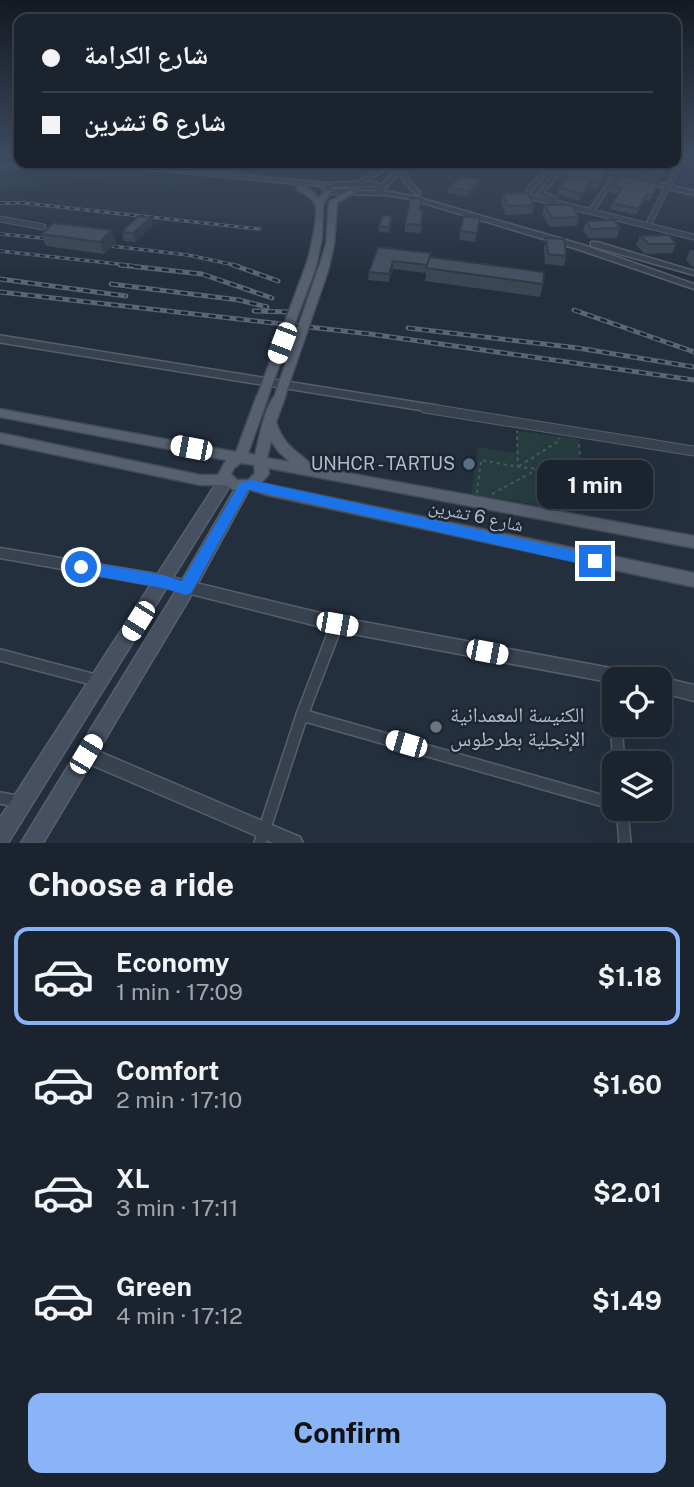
<!DOCTYPE html>
<meta charset="utf-8">
<style>
body{margin:0;font-family:"Public Sans","Noto Naskh Arabic",sans-serif;background:#242b36;color:#f1f3f6;height:100vh;display:flex;flex-direction:column;font-size:26px;white-space:nowrap}
*{box-sizing:border-box;margin:0}
p{font-size:23px;color:#a0a4aa}
.icon{flex:none;width:38px;height:38px;fill:none;stroke:currentColor;stroke-width:2;stroke-linecap:round;stroke-linejoin:round}
.map{position:relative;height:843px;overflow:hidden}
.panel{display:flex;flex-direction:column;background:#1b232e;flex:1}
.panel>*{flex:none}
.guide{position:absolute;left:14px;top:14px;width:667px;height:154px;border-radius:14px;box-shadow:0 7px 28px #0002,0 0 0 2px #39404a;display:grid;align-content:center;height:154px;padding:0 28px;background:#1b232e}
.buttons{position:absolute;left:602px;top:667px;display:grid;gap:14px}
.buttons a{display:grid;place-items:center;width:70px;height:70px;border-radius:14px;background:#1b232e;box-shadow:0 7px 28px #0002,0 0 0 2px #39404a;font-size:35px}
.end{position:absolute;width:32px;height:32px;margin:-16px;border:9px solid #1a73e8;background:#fff;box-shadow:0 0 0 4px #fff}
.from{border-radius:50%}
.bubble{position:absolute;height:49px;border-radius:14px;background:#1b232e;box-shadow:0 7px 28px #0002,0 0 0 2px #39404a;font-size:23px;font-weight:700;line-height:49px;text-align:center}
.car{position:absolute;width:21px;height:42px;margin:-21px -10px;border-radius:9px;box-shadow:0 0 5px 2px #0007;background:linear-gradient(#fff 24%,#345 0 40%,#fff 0 76%,#345 0 86%,#fff 0)}
.guide b{display:flex;align-items:center;gap:24px;height:66px;font-size:26px}
.guide b+b{border-top:2px solid #39404a}
.guide i{width:18px;height:18px;background:#f1f3f6}
ul{padding:0;list-style:none}
li{display:flex;align-items:center;gap:21px;height:98px;margin:0 14px 10px;padding:0 14px;border:4px solid transparent;border-radius:14px}
li div{flex:1}
li b{display:block;font-size:26px}
li em{font-style:normal;font-weight:700}
li.current{border-color:#8ab4f8}
li>.icon{width:63px;height:63px;stroke-width:1.5}
h2{padding:0 28px;font-size:32px;line-height:84px}
.button{display:flex;gap:14px;margin-top:auto;padding:14px 28px}
.button a{flex:1;height:80px;border-radius:14px;background:#8ab4f8;color:#111;font-size:28px;font-weight:700;line-height:80px;text-align:center}
.map>svg:first-child{display:block}
.green{fill:#263c3f}
.lines{fill:none;stroke-linecap:round;stroke-linejoin:round}
.minor-far3-casing{stroke:#565f6c;stroke-width:7}
.minor-far2-casing{stroke:#565f6c;stroke-width:10}
.minor-far1-casing{stroke:#565f6c;stroke-width:11}
.minor-casing{stroke:#565f6c;stroke-width:14}
.tertiary-casing{stroke:#565f6c;stroke-width:3}
.secondary-casing{stroke:#565f6c;stroke-width:3}
.primary-casing{stroke:#414a57;stroke-width:3}
.path{stroke:#44595c;stroke-width:2;stroke-dasharray:3.5 3.5;stroke-linecap:butt}
.minor-far3{stroke:#38414e;stroke-width:5}
.minor-far2{stroke:#38414e;stroke-width:7}
.minor-far1{stroke:#38414e;stroke-width:9}
.minor{stroke:#38414e;stroke-width:11}
.tertiary{fill:#38414e;fill-rule:evenodd}
.secondary{fill:#465061;fill-rule:evenodd}
.primary{fill:#56606e;fill-rule:evenodd}
.rail-far1-casing{stroke:#5a6575;stroke-width:3.5}
.rail-casing{stroke:#5a6575;stroke-width:5}
.rail-far1{stroke:#1d2633;stroke-width:2;stroke-dasharray:5;stroke-linecap:butt}
.rail{stroke:#1d2633;stroke-width:2.5;stroke-dasharray:7;stroke-linecap:butt}
.primary-bridge-casing{stroke:#414a57;stroke-width:13;stroke-linecap:butt}
.primary-bridge{stroke:#56606e;stroke-width:10}
.wall{fill:#3b4654}
.shaded-wall{fill:#303945}
.building{fill:#455162;stroke:#303945;stroke-width:2}
.route{fill:#1a73e8}
.service-dot{fill:#5c6f8a;stroke:#1d2633;stroke-width:2.5}
.worship-dot{fill:#6b7280;stroke:#1d2633;stroke-width:2.5}
.labels{text-anchor:middle;stroke-width:5;stroke-linejoin:round;paint-order:stroke}
.poi-label{font-size:18px;fill:#b4bcc9;stroke:#1d2633;text-anchor:end}
.street-label{font-size:18px;fill:#b4bcc9;stroke:#1d2633}
.near-poi-label{font-size:21px;fill:#b4bcc9;stroke:#1d2633;text-anchor:start}
</style>
<div class="map">
<svg width="694" height="843" viewBox="0 0 694 843">
<rect width="100%" height="100%" fill="#242f3e"/>
<g class="green">
<polygon points="0,168 104,168 203,178 173,186 80,180 0,191"/>
<polygon points="517,431 579,439 581,475 554,471 552,507 471,494 478,447 517,453"/>
</g>
<g class="lines">
<defs>
<g id="minor-far3">
<polyline points="555,163 529,190 528,196 694,237"/>
<polyline points="617,173 624,163"/>
<polyline points="218,175 230,163"/>
<polyline points="231,176 242,163"/>
<polyline points="555,199 540,193 565,165"/>
<polyline points="593,208 615,176"/>
<polyline points="0,219 43,227"/>
<polyline points="650,221 683,157"/>
</g>
<polyline id="minor-far2" points="0,339 436,409"/>
<polyline id="minor-far1" points="425,408 694,451"/>
<g id="minor">
<polyline points="0,655 99,681"/>
<polyline points="612,675 614,702"/>
<polyline points="302,715 614,804"/>
<polyline points="616,724 619,763"/>
<polyline points="0,798 21,802"/>
<polyline points="622,808 625,843"/>
<polyline points="260,843 302,715 337,624"/>
</g>
<g id="tertiary">
<path d="M390,163H397L364,182H374L381,185C389,177 398,163 409,163L405,168L410,181L420,192V194H416L405,183L400,173L383,191L413,196L583,245L694,284V289L577,249L410,199L386,195L331,194L322,189L331,183L357,182ZM373,186L378,188L375,191L330,189L332,187Z"/>
<polygon points="552,163 562,163 634,179 631,181"/>
<polygon points="647,180 694,191 694,195 645,183 645,181"/>
<polygon points="591,242 597,242 694,271 694,275 591,246"/>
<polygon points="0,548 163,575 337,617 632,672 637,674 639,679 614,679 614,683 337,631 163,587 0,558"/>
<polygon points="660,677 694,685 694,701 660,692 660,679 656,679"/>
<polygon points="86,746 300,837 303,843 273,843 80,760 78,754 80,748"/>
</g>
<g id="secondary">
<polygon points="116,163 329,183 333,185 329,187 107,166 0,168 0,164"/>
<polygon points="226,475 231,476 233,480 231,484 8,843 0,843 0,818 221,476"/>
<polygon points="244,481 249,482 251,486 192,594 43,843 21,843 180,584 239,482"/>
</g>
<g id="primary">
<path d="M297,186C306,185 314,192 319,199L325,189L332,191L323,204L322,238L316,266L311,269L306,266C310,253 319,216 315,204C312,197 303,193 297,190Z"/>
<polygon points="349,190 356,192 337,203 334,244 329,267 324,270 321,269 319,267 326,244 329,202"/>
<path d="M263,391L269,395L248,453L255,455C259,439 266,398 280,391L286,395L276,422C284,447 297,450 314,467L694,536V548L268,468L269,474L261,483L694,573V587L266,495L251,490H234L225,485H200L0,443V433L200,475H218L226,460L0,417V409L236,452L257,395ZM271,441L279,452L290,462L267,458ZM241,463L254,465L255,473L248,480H237L231,474L234,468Z"/>
</g>
</defs>
<use href="#minor-far3" class="minor-far3-casing"/>
<use href="#minor-far2" class="minor-far2-casing"/>
<use href="#minor-far1" class="minor-far1-casing"/>
<use href="#minor" class="minor-casing"/>
<use href="#tertiary" class="tertiary-casing"/>
<use href="#secondary" class="secondary-casing"/>
<use href="#primary" class="primary-casing"/>
<g class="path">
<polyline points="519,466 559,441 559,438"/>
<polyline points="539,469 581,475 579,442"/>
<polyline points="477,493 481,460 518,467 517,431"/>
<polyline points="492,494 538,469 519,467"/>
</g>
<use href="#minor-far3" class="minor-far3"/>
<use href="#minor-far2" class="minor-far2"/>
<use href="#minor-far1" class="minor-far1"/>
<use href="#minor" class="minor"/>
<use href="#tertiary" class="tertiary"/>
<use href="#secondary" class="secondary"/>
<use href="#primary" class="primary"/>
<defs>
<g id="rail-far1">
<polyline points="0,203 24,203 259,229"/>
<polyline points="0,234 63,240"/>
<polyline points="94,244 188,255 239,266"/>
<polyline points="0,251 136,266"/>
</g>
<g id="rail">
<polyline points="120,265 202,274 272,298"/>
<polyline points="233,265 278,281"/>
<polyline points="0,279 126,296"/>
<polyline points="111,284 239,300 267,307"/>
<polyline points="0,292 370,334 694,380"/>
<polyline points="574,310 694,352"/>
<polyline points="254,311 289,312"/>
<polyline points="408,328 578,348 694,367"/>
</g>
</defs>
<use href="#rail-far1" class="rail-far1-casing"/>
<use href="#rail" class="rail-casing"/>
<use href="#rail-far1" class="rail-far1"/>
<use href="#rail" class="rail"/>
<defs>
<g id="primary-bridge">
<polyline points="263,395 311,266"/>
<polyline points="280,395 324,267"/>
</g>
</defs>
<use href="#primary-bridge" class="primary-bridge-casing"/>
<use href="#primary-bridge" class="primary-bridge"/>
</g>
<g class="wall">
<polygon points="147,163 187,163 183,167"/>
<polygon points="628,163 670,163 660,181 623,173"/>
<polygon points="609,171 607,178 596,190 589,188 579,201 557,194 559,187 562,182 561,182 562,175"/>
<polygon points="481,180 480,186 468,197 448,193 449,187"/>
<polygon points="612,186 656,189 650,201 645,200 636,215 610,209 612,203 618,194 610,192"/>
<polygon points="502,194 534,205 532,214 506,215 501,203"/>
<polygon points="545,205 579,217 576,226 550,227 542,214"/>
<polygon points="421,210 423,210 421,233 405,232 405,224"/>
<polygon points="480,218 475,242 459,240 460,231"/>
<polygon points="586,221 620,228 617,238 588,238 583,230"/>
<polygon points="392,222 389,233 379,232 379,226"/>
<polygon points="153,226 135,242 124,241 122,232"/>
<polygon points="112,230 116,243 104,254 46,246 41,234"/>
<polygon points="640,236 676,244 672,253 645,254 636,245"/>
<polygon points="546,238 566,256 564,266 545,264 544,247"/>
<polygon points="378,247 431,258 543,284 540,297 425,281 426,273 393,269 389,282 368,280 369,272"/>
<polygon points="690,250 694,250 694,268 686,260"/>
</g>
<g class="shaded-wall">
<polygon points="609,171 607,178 596,190 598,183"/>
<polygon points="481,180 480,186 468,197 469,191"/>
<polygon points="591,181 589,188 579,201 581,194"/>
<polygon points="151,218 153,226 135,242 133,233"/>
<polygon points="112,230 116,243 104,254 100,242"/>
<polygon points="393,261 393,269 389,282 389,274"/>
</g>
<g class="building">
<polygon points="571,163 609,171 598,183 591,181 581,194 559,187 567,176 562,175"/>
<polygon points="628,163 669,163 663,175 625,167"/>
<polygon points="620,175 659,183 652,195 647,194 638,209 612,203 622,188 612,186"/>
<polygon points="462,176 481,180 469,191 449,187"/>
<polygon points="528,193 534,205 508,206 502,194"/>
<polygon points="410,198 422,199 419,210 423,210 421,225 405,224"/>
<polygon points="545,205 571,205 579,217 552,218"/>
<polygon points="383,215 392,216 389,227 379,226"/>
<polygon points="138,216 151,218 133,233 122,232"/>
<polygon points="464,216 480,218 477,233 460,231"/>
<polygon points="614,220 620,228 591,229 586,221"/>
<polygon points="54,223 112,230 100,242 41,234"/>
<polygon points="669,235 676,244 649,244 640,236"/>
<polygon points="546,238 564,239 566,256 548,254"/>
<polygon points="378,247 431,253 427,265 393,261 389,274 369,272"/>
<polygon points="430,257 544,272 543,284 426,268"/>
</g>
<linearGradient id="sky" x2="0" y2="1"><stop stop-color="#141a22"/><stop offset="0.57" stop-color="#3f4d63"/><stop offset="1" stop-color="#3f4d63" stop-opacity="0"/></linearGradient>
<rect width="694" height="275" fill="url(#sky)"/>
<polygon class="route" points="251,480 595,555 602,561 595,567 251,490 248,490 191,593 186,595 163,588 76,572 74,567 81,561 163,575 182,581 240,483"/>
<circle class="service-dot" cx="469" cy="464" r="7"/>
<circle class="worship-dot" cx="436" cy="727" r="7"/>
<g class="labels">
<g class="poi-label">
<text x="455" y="470">UNHCR - TARTUS</text>
</g>
<g class="street-label">
<text transform="translate(476 516) rotate(12)" y="6">شارع 6 تشرين</text>
</g>
<g class="near-poi-label">
<text x="450" y="722">الكنيسة المعمدانية<tspan x="450" dy="24">الإنجلية بطرطوس</tspan></text>
</g>
</g>
</svg>
<div class="buttons">
<a><svg class="icon" aria-label="locate" viewBox="0 0 24 24"><circle cx="12" cy="12" r="6"/><path d="M12 2v4M12 18v4M2 12h4M18 12h4"/></svg></a>
<a><svg class="icon" aria-label="layers" viewBox="0 0 24 24"><path d="M12 4l9 5-9 5-9-5zM3 14l9 5 9-5"/></svg></a>
</div>
<i class="end from" style="left:81px;top:567px"></i>
<i class="end" style="left:595px;top:561px"></i>
<div class="bubble" style="left:537px;top:460px;width:116px">1 min</div>
<i class="car" style="left:282px;top:343px;rotate:201deg"></i>
<i class="car" style="left:191px;top:448px;rotate:281deg"></i>
<i class="car" style="left:138px;top:621px;rotate:212deg"></i>
<i class="car" style="left:337px;top:624px;rotate:100deg"></i>
<i class="car" style="left:487px;top:652px;rotate:101deg"></i>
<i class="car" style="left:406px;top:744px;rotate:286deg"></i>
<i class="car" style="left:86px;top:754px;rotate:31deg"></i>
<div class="guide">
<b><i class="from"></i>شارع الكرامة</b>
<b><i></i>شارع 6 تشرين</b>
</div>
</div>
<section class="panel">
<h2>Choose a ride</h2>
<ul>
<li class="current"><svg class="icon" aria-label="car" viewBox="0 0 24 24"><path d="M5 17H2v-5l4-1 3-4h7l3 4 3 1v5h-3M9 17h6M6 11h13"/><circle cx="7" cy="17" r="2"/><circle cx="17" cy="17" r="2"/></svg><div><b>Economy</b><p>1 min · 17:09</p></div><em>$1.18</em></li>
<li><svg class="icon" aria-label="car" viewBox="0 0 24 24"><path d="M5 17H2v-5l4-1 3-4h7l3 4 3 1v5h-3M9 17h6M6 11h13"/><circle cx="7" cy="17" r="2"/><circle cx="17" cy="17" r="2"/></svg><div><b>Comfort</b><p>2 min · 17:10</p></div><em>$1.60</em></li>
<li><svg class="icon" aria-label="car" viewBox="0 0 24 24"><path d="M5 17H2v-5l4-1 3-4h7l3 4 3 1v5h-3M9 17h6M6 11h13"/><circle cx="7" cy="17" r="2"/><circle cx="17" cy="17" r="2"/></svg><div><b>XL</b><p>3 min · 17:11</p></div><em>$2.01</em></li>
<li><svg class="icon" aria-label="car" viewBox="0 0 24 24"><path d="M5 17H2v-5l4-1 3-4h7l3 4 3 1v5h-3M9 17h6M6 11h13"/><circle cx="7" cy="17" r="2"/><circle cx="17" cy="17" r="2"/></svg><div><b>Green</b><p>4 min · 17:12</p></div><em>$1.49</em></li>
</ul>
<div class="button"><a>Confirm</a></div>
</section>
